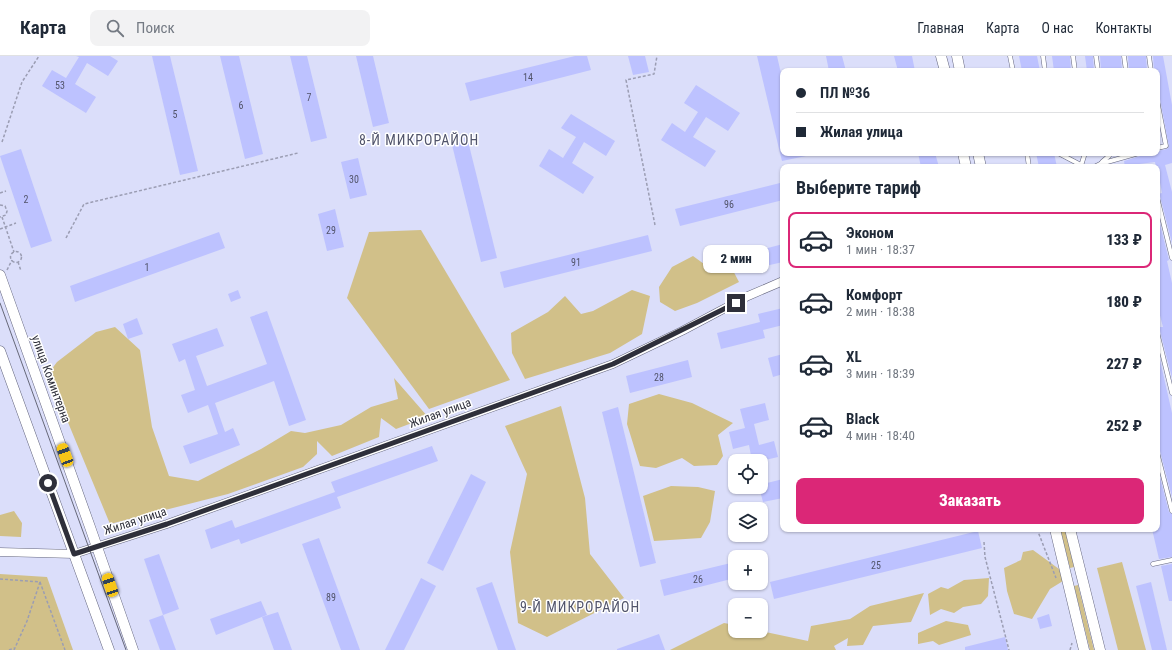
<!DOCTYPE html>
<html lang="ru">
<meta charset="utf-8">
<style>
body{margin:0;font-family:"Roboto Condensed",sans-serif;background:#f2f2f3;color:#1f2937;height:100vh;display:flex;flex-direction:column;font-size:15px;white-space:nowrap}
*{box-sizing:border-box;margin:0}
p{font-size:13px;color:#747a83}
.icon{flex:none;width:22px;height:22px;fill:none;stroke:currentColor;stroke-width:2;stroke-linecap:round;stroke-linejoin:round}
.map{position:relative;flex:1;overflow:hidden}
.drawer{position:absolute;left:780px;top:108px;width:380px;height:368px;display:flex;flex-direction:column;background:#fff;border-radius:8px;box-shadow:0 1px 3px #0004}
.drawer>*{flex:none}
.hud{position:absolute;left:780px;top:12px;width:380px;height:88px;border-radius:8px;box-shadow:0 1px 3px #0004;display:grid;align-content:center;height:88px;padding:0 16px;background:#fff}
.tools{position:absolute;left:728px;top:398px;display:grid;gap:8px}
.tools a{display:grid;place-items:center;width:40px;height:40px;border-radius:8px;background:#fff;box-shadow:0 1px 3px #0004;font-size:20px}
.end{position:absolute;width:18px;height:18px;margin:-9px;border:5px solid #2e2f3a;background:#fff;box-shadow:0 0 0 2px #fff}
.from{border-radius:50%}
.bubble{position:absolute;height:28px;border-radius:8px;background:#fff;box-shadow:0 1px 3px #0004;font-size:13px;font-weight:800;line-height:28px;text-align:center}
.car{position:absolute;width:12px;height:24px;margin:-12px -6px;border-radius:5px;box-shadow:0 0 3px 1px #0007;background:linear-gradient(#f5c518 24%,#345 0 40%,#f5c518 0 76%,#345 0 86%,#f5c518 0)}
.hud b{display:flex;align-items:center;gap:14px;height:38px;font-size:15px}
.hud b+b{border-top:1px solid #e0e1e3}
.hud i{width:10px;height:10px;background:#1f2937}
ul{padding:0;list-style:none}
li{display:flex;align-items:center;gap:12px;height:56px;margin:0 8px 6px;padding:0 8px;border:2px solid transparent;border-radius:8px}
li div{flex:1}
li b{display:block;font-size:15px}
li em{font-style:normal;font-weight:800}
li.current{border-color:#db2777}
li>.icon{width:36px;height:36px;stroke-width:1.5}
h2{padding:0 16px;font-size:18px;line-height:48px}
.button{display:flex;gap:8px;margin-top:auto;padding:8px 16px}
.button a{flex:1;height:46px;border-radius:8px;background:#db2777;color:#fff;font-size:16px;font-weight:800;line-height:46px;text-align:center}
header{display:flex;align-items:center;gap:24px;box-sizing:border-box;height:56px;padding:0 20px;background:#fff;border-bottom:1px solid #e0e1e3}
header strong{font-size:19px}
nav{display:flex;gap:22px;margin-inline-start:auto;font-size:14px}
.search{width:280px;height:36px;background:#f2f2f3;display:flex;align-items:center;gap:10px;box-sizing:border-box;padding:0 14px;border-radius:8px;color:#747a83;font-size:15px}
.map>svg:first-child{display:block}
.green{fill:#d1c089}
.building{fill:#bdc2ff}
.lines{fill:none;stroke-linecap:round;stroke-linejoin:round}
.service-casing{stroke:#65677f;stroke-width:5}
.minor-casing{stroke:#65677f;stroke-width:9}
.tertiary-casing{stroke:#65677f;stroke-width:11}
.path{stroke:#9b9db3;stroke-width:1.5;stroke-dasharray:3 2;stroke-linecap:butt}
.service{stroke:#fff;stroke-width:4}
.minor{stroke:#fff;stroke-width:8}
.tertiary{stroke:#fff;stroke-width:10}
.tram{stroke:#666878;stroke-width:1}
.route{stroke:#2e2f3a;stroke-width:5}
.labels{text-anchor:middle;stroke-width:3;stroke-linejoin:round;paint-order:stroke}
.number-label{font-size:10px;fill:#52546b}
.street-label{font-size:12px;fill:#2e2f3a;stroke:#fff}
.quarter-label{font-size:14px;letter-spacing:1px;fill:#51546b;stroke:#fff}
</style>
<header>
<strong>Карта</strong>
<div class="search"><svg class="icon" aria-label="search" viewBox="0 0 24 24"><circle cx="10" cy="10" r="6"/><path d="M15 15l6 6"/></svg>Поиск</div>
<nav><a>Главная</a><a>Карта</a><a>О нас</a><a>Контакты</a></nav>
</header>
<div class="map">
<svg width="1172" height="594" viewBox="0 0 1172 594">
<rect width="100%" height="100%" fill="#dbdefa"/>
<g class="green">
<polygon points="421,174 510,324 429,353 347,242 369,176"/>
<polygon points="693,200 704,208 727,203 739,226 697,247 675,255 660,246 659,231 672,211"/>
<polygon points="632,234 650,240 642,278 610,297 525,323 512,297 511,277 548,256 565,240 581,258 593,255"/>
<polygon points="115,271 140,294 152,371 169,420 198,425 261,393 291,375 305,377 341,369 371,351 398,343 394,322 428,361 396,373 381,362 379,381 332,400 317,385 317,398 303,411 228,438 110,468 48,318 57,306 96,276"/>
<polygon points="659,338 692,347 733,367 718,379 723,400 717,409 694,410 682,402 656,412 640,410 627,368 629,348"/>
<polygon points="561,350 585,442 590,498 624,542 547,581 518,567 510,496 527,418 505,370"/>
<polygon points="671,430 698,431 715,435 710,466 701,482 654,485 643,440"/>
<polygon points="14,455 22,467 21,481 0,480 0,459"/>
<polygon points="1060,473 1065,473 1074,511 1070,512"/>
<polygon points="1033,494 1059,513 1063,525 1050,533 1032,563 1014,558 1007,535 1004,512 1021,504 1023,496"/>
<polygon points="1122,506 1146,594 1118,594 1097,512"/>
<polygon points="0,518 47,521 73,594 0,594"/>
<polygon points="989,522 988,540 981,548 963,551 954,557 941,553 930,559 928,538 941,531 948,533 964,524"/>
<polygon points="1078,529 1094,594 1090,594 1074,530"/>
<polygon points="924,537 911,566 873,570 863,589 847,590 848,582 834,590 836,594 670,594 724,567 735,569 735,575 761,575 808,585 811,570 850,563 870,550"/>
<polygon points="946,565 968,569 971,579 939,589 933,585 918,588 918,577"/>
</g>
<g class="building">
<polygon points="76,0 110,0 118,5 108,20 87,7 75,28 96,41 86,57 42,30 52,14 66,22 79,1"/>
<polygon points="152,0 170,0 198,115 180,119"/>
<polygon points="220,0 239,0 263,98 245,103"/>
<polygon points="290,0 307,0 327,82 311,86"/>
<polygon points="356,0 373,0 389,67 373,71"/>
<polygon points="575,0 587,0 591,14 470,45 465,27"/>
<polygon points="628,0 645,0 649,16 633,19"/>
<polygon points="757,0 777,0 783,26 783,97 780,97"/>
<polygon points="826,0 842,0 846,15 829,15"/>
<polygon points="894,0 912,0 915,15 898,15"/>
<polygon points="1019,0 1037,0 1040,15 1022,15"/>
<polygon points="1052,0 1070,0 1071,15 1054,15"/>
<polygon points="1085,0 1093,0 1094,15 1087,15"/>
<polygon points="1100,0 1121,0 1122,15 1101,15"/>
<polygon points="1128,0 1146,0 1147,15 1129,15"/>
<polygon points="1153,0 1163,0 1172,49 1172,107 1165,109 1172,136 1172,187 1160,140 1158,138 1162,137 1157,111 1156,111 1155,106 1139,108 1135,111 1125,111 1124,105 1140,100 1142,97 1157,97 1157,95 1167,93 1169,91 1160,43 1157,41 1157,31 1159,31 1157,15 1154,15"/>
<polygon points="696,29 740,57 728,75 706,61 693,81 716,95 705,111 661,84 672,67 685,76 698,56 684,47"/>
<polygon points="571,58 615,85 606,100 584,86 572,107 594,121 583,138 539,110 549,93 563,102 576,81 561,72"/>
<polygon points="467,81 497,202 481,206 451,85"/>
<polygon points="21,93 52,185 31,192 0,100"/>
<polygon points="780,97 806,97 806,100 782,105"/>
<polygon points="918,97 935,97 939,111 921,111"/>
<polygon points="1036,97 1054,97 1057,111 1039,111"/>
<polygon points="358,102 367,139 350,143 341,106"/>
<polygon points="780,127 783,144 680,170 675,153"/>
<polygon points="335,153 344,191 327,195 318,158"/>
<polygon points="1157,156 1169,204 1167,205 1172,227 1172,322 1160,275 1157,273 1157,271 1163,271 1157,248"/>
<polygon points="219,176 225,192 75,246 70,230"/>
<polygon points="648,179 652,195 504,232 500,216"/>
<polygon points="783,188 783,206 752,213 748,197"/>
<polygon points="238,234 241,242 231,246 228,238"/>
<polygon points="783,252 783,269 763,274 765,282 721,293 717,277 760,266 758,258"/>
<polygon points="267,255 306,364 289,370 274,325 215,347 225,376 233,372 240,389 190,408 183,390 218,378 208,349 188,357 181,339 195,334 185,303 179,306 172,288 217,272 224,290 196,300 207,330 267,308 250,261"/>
<polygon points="137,262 143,278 128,283 123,268"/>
<polygon points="1157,291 1172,357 1172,441 1160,395 1157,393"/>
<polygon points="783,298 783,318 773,321 768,302"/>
<polygon points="688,304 692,321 630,337 626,320"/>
<polygon points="765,347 769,364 754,368 759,389 774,385 778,401 761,405 752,405 749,389 733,393 729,376 745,372 740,353"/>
<polygon points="618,351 656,507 640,511 602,356"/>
<polygon points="432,390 438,405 337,441 341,452 241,488 239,483 211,493 205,474 232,464 235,472 335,436 331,426"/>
<polygon points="1157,410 1169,456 1172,458 1172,501 1159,503 1152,473 1157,473"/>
<polygon points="761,412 764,412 767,427 783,423 783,442 763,446 759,431 761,431"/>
<polygon points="471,418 486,426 443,515 427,507"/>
<polygon points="978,475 982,492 774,543 770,526"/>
<polygon points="319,482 360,594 341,594 302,488"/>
<polygon points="159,498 179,553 163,559 144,503"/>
<polygon points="735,506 735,522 664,540 660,524"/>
<polygon points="1172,508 1172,545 1169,545 1161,510"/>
<polygon points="421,522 436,530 404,594 385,594"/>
<polygon points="492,526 516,594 498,594 476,532"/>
<polygon points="1151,526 1167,594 1152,594 1136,530"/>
<polygon points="261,545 267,559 216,579 210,563"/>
<polygon points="278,556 292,594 274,594 262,561"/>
<polygon points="1049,558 1052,570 1040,573 1037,562"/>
<polygon points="163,559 176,594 160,594 149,564"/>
<polygon points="659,578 665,594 617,594 617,593"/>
<polygon points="1005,581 1008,594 965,594 965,591"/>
</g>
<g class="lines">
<defs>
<g id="service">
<polyline points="1010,0 1013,15"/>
<polyline points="1043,0 1045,15"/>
<polyline points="1073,0 1075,15"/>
<polyline points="1096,0 1098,15"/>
<polyline points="1124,0 1126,15"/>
<polyline points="1149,0 1151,15"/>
<polyline points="1157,44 1166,90 1157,92"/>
<polyline points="1027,97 1029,111"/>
<polyline points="1058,97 1081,109"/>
<polyline points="1102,106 1109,100 1110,97"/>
<polyline points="1081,110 1085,97"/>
<polyline points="1094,111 1100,108 1139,97"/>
<polyline points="1157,141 1172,202"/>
<polyline points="1157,276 1172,337"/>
<polyline points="1157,396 1172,455"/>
<polyline points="1153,508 1172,504"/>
</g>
<polyline id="minor" points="0,496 74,498 167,468 613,308 682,275 748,240 783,225"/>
<g id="tertiary">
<polyline points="941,0 945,15"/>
<polyline points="957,0 960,15"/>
<polyline points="963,97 966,111"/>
<polyline points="978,97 981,111"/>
<polyline points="0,219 90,471 133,594"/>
<polyline points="0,295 109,594"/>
<polyline points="1055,473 1084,594"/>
<polyline points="1070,473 1100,594"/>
</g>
</defs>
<use href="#service" class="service-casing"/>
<use href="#minor" class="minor-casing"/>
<use href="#tertiary" class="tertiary-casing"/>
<g class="path">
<polyline points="2,86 22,26 39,0"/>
<polyline points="0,137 6,135"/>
<polyline points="0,149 5,150 7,155 6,159 0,161"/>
<polyline points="2,161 14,196"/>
<polyline points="655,169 626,24 654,18 657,0"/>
<polyline points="0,173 16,167"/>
<polyline points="66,182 84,148 298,97"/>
<circle cx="16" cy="201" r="5.5"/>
<polyline points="18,206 21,215"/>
<polyline points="7,214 12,204"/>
<polyline points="1037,473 1056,522"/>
<polyline points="984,486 985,501 1009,594"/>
<polyline points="0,523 40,526 65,594"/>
<polyline points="9,594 14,592"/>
<polyline points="14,594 27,565 40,526"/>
<polyline points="1070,594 1072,587"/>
</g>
<use href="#service" class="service"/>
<use href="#minor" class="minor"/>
<use href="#tertiary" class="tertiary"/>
<polyline class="tram" points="0,247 126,594"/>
</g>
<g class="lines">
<polyline class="route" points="48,427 74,498 167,468 613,308 736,247"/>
</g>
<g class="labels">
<g class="number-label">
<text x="528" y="25">14</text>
<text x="60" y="33">53</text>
<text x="309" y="45">7</text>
<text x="241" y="53">6</text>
<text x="175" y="62">5</text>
<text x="354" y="127">30</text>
<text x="26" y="147">2</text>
<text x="729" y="152">96</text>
<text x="331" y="178">29</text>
<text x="576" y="210">91</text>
<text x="147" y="215">1</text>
<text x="659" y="325">28</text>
<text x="876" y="513">25</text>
<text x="698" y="527">26</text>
<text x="331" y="545">89</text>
</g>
<g class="street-label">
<text transform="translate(51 323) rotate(70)" y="4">улица Коминтерна</text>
<text transform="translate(440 357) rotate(-20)" y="4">Жилая улица</text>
<text transform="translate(135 465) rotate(-18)" y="4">Жилая улица</text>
</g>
<g class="quarter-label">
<text x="419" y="89">8-Й МИКРОРАЙОН</text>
<text x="580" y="556">9-Й МИКРОРАЙОН</text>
</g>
</g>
</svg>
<div class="tools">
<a><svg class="icon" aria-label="locate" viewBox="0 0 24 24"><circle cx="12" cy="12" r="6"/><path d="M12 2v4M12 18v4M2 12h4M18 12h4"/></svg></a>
<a><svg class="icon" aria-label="layers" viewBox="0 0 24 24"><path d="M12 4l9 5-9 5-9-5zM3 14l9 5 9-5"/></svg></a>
<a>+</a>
<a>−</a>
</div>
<i class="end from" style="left:48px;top:427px"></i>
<i class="end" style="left:736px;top:247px"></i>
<div class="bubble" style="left:703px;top:189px;width:66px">2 мин</div>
<i class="car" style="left:65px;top:399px;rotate:340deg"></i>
<i class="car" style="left:110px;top:529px;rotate:341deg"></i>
<div class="hud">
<b><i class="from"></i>ПЛ №36</b>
<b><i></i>Жилая улица</b>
</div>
<section class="drawer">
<h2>Выберите тариф</h2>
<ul>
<li class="current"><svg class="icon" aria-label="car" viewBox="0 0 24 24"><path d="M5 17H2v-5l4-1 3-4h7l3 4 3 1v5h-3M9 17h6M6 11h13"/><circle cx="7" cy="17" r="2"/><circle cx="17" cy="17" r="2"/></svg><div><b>Эконом</b><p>1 мин · 18:37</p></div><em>133 ₽</em></li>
<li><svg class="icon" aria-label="car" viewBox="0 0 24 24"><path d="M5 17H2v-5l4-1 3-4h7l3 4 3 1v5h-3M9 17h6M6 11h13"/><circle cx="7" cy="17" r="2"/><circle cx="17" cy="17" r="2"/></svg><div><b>Комфорт</b><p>2 мин · 18:38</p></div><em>180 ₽</em></li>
<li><svg class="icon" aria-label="car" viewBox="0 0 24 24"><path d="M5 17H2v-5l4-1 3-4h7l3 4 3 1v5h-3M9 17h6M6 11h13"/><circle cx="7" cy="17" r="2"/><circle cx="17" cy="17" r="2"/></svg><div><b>XL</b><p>3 мин · 18:39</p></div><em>227 ₽</em></li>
<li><svg class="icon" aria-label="car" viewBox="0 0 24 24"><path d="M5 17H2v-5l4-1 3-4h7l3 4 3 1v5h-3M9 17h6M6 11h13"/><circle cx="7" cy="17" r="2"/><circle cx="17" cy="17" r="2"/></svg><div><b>Black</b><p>4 мин · 18:40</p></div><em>252 ₽</em></li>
</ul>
<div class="button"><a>Заказать</a></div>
</section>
</div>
